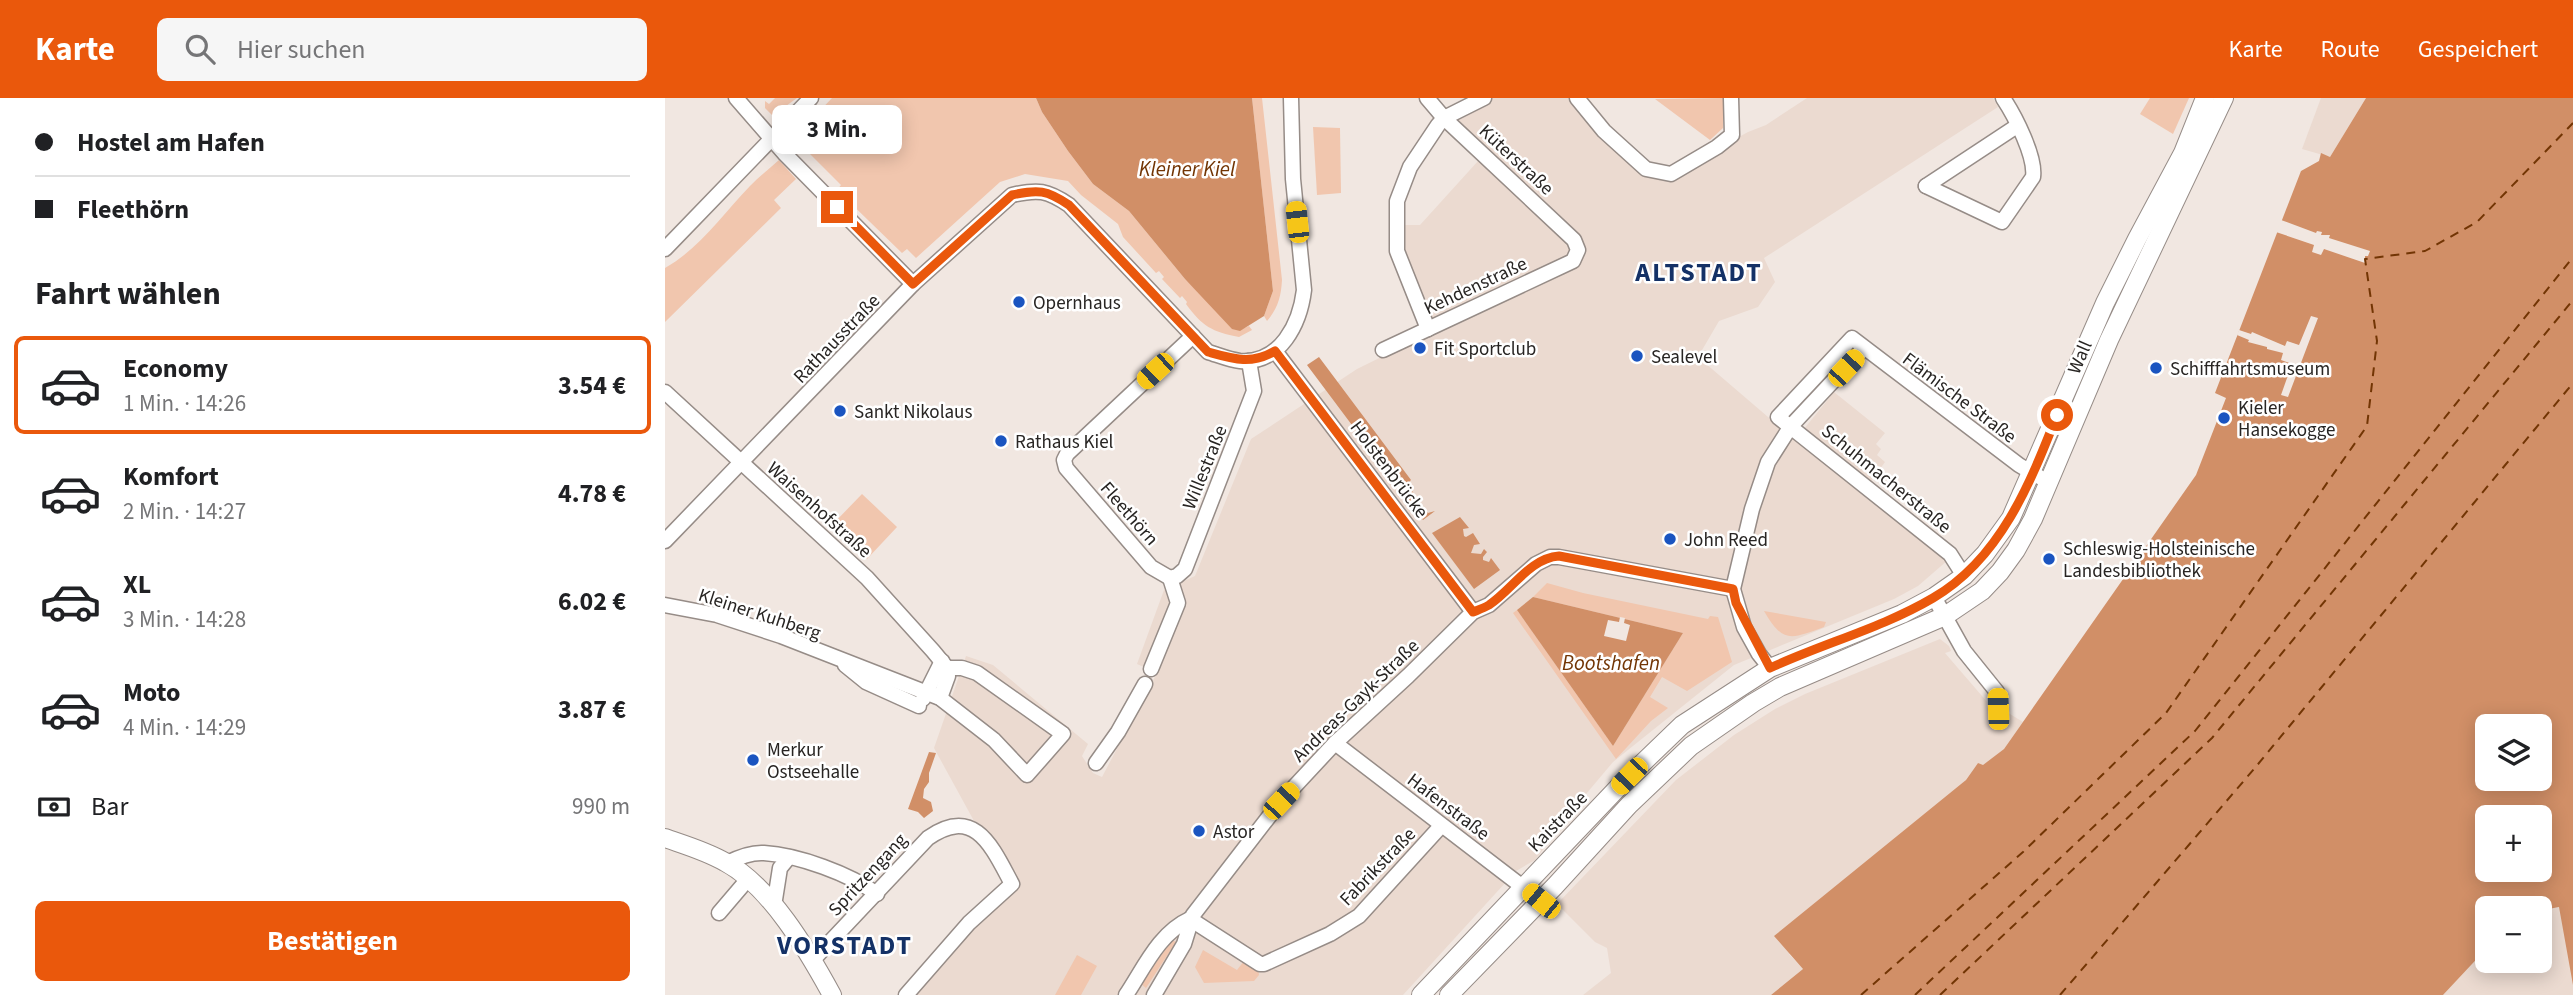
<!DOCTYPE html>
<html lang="de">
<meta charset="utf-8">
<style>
body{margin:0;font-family:"Source Sans 3",sans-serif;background:#f6f6f6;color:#202124;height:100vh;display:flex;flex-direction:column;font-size:26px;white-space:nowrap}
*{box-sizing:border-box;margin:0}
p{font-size:23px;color:#757577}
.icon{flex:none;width:38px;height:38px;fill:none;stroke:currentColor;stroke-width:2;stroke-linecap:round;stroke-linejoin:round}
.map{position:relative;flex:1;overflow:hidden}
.drawer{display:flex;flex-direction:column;background:#fff;width:665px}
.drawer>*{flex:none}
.top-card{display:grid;align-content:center;height:154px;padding:0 35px;background:#fff}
.buttons{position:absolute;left:1810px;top:616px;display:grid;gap:14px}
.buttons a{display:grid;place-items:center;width:77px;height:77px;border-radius:10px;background:#fff;box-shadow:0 4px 18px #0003;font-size:35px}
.end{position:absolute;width:32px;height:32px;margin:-16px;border:9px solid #ea580c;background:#fff;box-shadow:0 0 0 4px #fff}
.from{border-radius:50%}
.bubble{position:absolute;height:49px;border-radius:10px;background:#fff;box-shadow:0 4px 18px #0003;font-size:23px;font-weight:700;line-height:49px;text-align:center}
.car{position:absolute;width:21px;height:42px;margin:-21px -10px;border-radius:9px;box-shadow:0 0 5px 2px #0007;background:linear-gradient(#f5c518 24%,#345 0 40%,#f5c518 0 76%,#345 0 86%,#f5c518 0)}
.top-card b{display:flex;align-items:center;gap:24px;height:66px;font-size:26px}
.top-card b+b{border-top:2px solid #e0e0e0}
.top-card i{width:18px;height:18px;background:#202124}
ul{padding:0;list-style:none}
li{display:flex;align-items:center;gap:21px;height:98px;margin:0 14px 10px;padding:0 21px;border:4px solid transparent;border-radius:10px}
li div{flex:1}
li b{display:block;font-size:26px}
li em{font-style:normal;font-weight:700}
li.selected{border-color:#ea580c}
li>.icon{width:63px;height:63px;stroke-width:1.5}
h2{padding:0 35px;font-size:32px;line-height:84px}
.pay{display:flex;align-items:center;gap:18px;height:77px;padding:0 35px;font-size:26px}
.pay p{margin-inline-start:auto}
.action{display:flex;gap:14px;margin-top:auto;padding:14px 35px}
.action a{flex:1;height:80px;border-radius:10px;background:#ea580c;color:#fff;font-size:28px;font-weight:700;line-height:80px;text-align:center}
header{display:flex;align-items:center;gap:42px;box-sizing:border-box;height:98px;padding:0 35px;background:#ea580c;color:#fff}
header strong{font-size:33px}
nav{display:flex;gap:38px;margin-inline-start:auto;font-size:24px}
.search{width:490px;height:63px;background:#f6f6f6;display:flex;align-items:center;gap:18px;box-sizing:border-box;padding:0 24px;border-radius:10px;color:#757577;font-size:26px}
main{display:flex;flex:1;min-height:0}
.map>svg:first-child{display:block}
.built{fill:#ebdad0}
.green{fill:#f1c6ae}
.water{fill:#d18f67;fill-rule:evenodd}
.pier{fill:#f1e7e1}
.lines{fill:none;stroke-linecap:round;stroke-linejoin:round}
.ferry{stroke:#723504;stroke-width:2;stroke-dasharray:9 7;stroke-linecap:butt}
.minor-casing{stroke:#968c87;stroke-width:17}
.major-casing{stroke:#968c87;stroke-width:20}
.minor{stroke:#fff;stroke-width:14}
.major{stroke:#fff;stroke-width:18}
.route{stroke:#ea580c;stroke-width:9}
.poi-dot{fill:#1a54c0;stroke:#fff;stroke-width:2.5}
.labels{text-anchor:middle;stroke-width:5;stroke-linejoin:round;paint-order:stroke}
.street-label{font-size:19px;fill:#282523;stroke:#fff}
.poi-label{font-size:19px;fill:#282523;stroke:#fff;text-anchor:start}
.water-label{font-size:21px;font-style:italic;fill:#723504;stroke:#fff}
.district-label{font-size:26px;font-weight:bold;letter-spacing:2px;fill:#143166;stroke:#fff}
</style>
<header>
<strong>Karte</strong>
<div class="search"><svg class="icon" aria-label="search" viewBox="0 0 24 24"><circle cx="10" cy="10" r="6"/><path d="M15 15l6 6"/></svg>Hier suchen</div>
<nav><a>Karte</a><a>Route</a><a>Gespeichert</a></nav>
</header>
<main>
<section class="drawer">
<div class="top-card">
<b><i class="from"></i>Hostel am Hafen</b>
<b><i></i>Fleethörn</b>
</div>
<h2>Fahrt wählen</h2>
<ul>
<li class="selected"><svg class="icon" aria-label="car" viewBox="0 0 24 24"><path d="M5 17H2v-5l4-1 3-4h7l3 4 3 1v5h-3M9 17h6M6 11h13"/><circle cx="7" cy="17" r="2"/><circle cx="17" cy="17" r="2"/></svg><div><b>Economy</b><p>1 Min. · 14:26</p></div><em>3.54 €</em></li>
<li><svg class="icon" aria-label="car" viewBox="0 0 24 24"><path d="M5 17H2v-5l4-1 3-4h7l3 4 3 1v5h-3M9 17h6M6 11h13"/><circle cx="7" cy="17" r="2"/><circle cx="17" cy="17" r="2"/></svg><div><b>Komfort</b><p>2 Min. · 14:27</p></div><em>4.78 €</em></li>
<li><svg class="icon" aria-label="car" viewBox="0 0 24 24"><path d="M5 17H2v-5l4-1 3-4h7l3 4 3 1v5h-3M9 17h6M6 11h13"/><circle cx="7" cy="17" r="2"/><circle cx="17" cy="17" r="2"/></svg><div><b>XL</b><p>3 Min. · 14:28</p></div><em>6.02 €</em></li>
<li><svg class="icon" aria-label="car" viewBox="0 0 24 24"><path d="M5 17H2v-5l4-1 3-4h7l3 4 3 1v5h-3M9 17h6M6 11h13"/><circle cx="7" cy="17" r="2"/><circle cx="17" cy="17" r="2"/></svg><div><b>Moto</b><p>4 Min. · 14:29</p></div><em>3.87 €</em></li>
</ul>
<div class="pay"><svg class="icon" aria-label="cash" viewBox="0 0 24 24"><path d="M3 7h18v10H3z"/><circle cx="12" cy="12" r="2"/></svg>Bar<p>990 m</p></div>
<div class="action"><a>Bestätigen</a></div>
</section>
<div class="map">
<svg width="1908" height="897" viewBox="0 0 1908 897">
<rect width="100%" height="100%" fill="#f1e7e1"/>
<g class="built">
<polygon points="828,0 912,0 981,71 1006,76 1083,34 1101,27 1142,0 1328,0 1333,9 1099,160 1110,184 1093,209 1054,223 1033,259 1130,342 1169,294 1220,335 1211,346 1216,351 1212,357 1220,364 1199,393 1283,462 1253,488 1229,501 1069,567 948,664 916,702 870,762 851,773 738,897 243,897 343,785 269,650 301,558 328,567 423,646 417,658 428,675 437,679 492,575 472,566 499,492 530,478 586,341 692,271 769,233 742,177 734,127 755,127 823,52 790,21"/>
<polygon points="1656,0 1701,0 1665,59 1637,51"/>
<polygon points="1275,541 1284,548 1286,553 1280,555 1323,605 1340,613 1358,624 1339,651 1318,668 1313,665 1301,682 1124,856 1138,871 1106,897 918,897 946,875 942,850 930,844 892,806 1011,682 1069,637 1110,611 1140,596"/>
<polygon points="1895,809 1908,812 1908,897 1778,897 1822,850 1822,863 1874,863 1874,813"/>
</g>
<g class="green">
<polygon points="110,0 132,0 121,8 122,11 112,20 109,19 100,10 100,3 104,6"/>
<path d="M167,0H371L377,14L403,53L428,86L464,113L520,181L575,232L584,228L587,232L574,239C547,234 537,228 521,206L522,204L517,198L515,200L497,181L499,179L494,173L491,175L458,139L453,126L416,97L403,83L360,76L335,84L251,160L242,151L237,155L172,92L176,87L129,40Z"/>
<path d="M587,0H597L617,182C616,199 613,210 602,223L599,218L608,193Z"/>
<polygon points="1058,0 1058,30 1045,42 990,1"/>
<polygon points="1485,0 1524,0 1508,36 1475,16"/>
<polygon points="648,29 675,30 676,95 652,97"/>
<path d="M114,62L131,81L109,102L116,110L0,224V170C34,151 58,116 85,88C94,79 104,71 114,62Z"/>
<polygon points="197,396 232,429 202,461 166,428"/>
<polygon points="882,485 918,495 1043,521 1045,518 1053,519 1067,564 1022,593 997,579 985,599 1003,610 986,623 951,661 848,515 852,512 948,648 1018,535 868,499"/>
<path d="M1099,513L1161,524L1159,529C1126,541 1118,546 1099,513Z"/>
<polygon points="507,842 511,844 481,890 476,886"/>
<polygon points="538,852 572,872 579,863 593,869 594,877 589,883 539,885 530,869"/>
<polygon points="412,857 432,868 416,897 390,897"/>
</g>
<g class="water">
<polygon points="371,0 587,0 608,193 599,218 575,233 567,231 520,181 464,113 428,86 403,53 377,14"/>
<path d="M1701,0H1908V887L1894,809L1874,813V810H1822V850L1778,897H1106L1138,871L1109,838L1301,682L1313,665L1318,667L1339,651L1531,377L1561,300L1550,295L1636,73L1654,63L1656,55L1665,59ZM1822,628H1874V681H1822ZM1822,719H1874V772H1822Z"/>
<polygon points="654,259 746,382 742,386 763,415 770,413 758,422 642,267"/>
<polygon points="795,419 804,430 798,431 799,438 801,439 808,435 815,446 809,447 806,455 816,456 819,451 822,454 818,459 818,462 824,464 826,460 835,472 809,491 767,435"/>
<polygon points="868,499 1018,535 948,648 852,512"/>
<polygon points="264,654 271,655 264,675 264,684 259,691 258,700 266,704 268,713 259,720 253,714 243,711"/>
</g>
<g class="pier">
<polygon points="1616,122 1651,135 1652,133 1657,134 1656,137 1665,137 1664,140 1705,153 1703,158 1700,158 1700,165 1659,151 1656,157 1647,154 1649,147 1611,134"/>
<polygon points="1646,218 1653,220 1623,299 1616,297 1627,266 1616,262 1618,255 1602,251 1602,249 1583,244 1584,242 1572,237 1574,232 1586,236 1587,234 1620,248 1622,243 1634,247"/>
<polygon points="955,519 960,520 959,525 965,527 961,543 939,538 943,522 954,524"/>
</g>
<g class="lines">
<g class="ferry">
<polyline points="1196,897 1358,754 1501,615 1702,328 1712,243 1700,161 1760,153 1812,124 1908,25"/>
<polyline points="1250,897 1530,633 1908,159"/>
<polyline points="1275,897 1547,640 1908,202"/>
<polyline points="1395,897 1589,671 1908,285"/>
</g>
<defs>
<g id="minor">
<polyline points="71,0 119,55 248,186"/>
<polyline points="912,0 939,33 981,71 1006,76 1052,49 1067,37 1066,0"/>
<path d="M1261,88L1337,124L1368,79C1371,59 1350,18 1338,0"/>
<polyline points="1261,88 1352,28"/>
<polyline points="0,151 146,0"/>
<polyline points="763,231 732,153 732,103 745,69 773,27 779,20 819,0"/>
<polyline points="718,252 908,163 913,152 909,142 779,20 762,0"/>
<polyline points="610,253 808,514"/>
<polyline points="0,294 202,480 268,553 282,570 283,578 275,600"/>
<path d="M0,443L248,186L347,97C373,91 382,92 404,107L543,254C553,257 565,262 575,263C616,266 635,225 639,192L628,81L626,0"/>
<polyline points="1299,478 1285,456 1113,319 1187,240 1354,367 1383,384"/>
<polyline points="505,480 486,469 401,370 399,362 402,356 528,238"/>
<polyline points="505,480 512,478 520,471 589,293 584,263"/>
<polyline points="1269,499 1299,553 1332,594 1333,611"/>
<polyline points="0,507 52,517 116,538 275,600 329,642 362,677 398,636 312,575 297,570 282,570"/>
<polyline points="180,567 201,584 254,608"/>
<polyline points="1105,570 1094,556 1079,529 1068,491 1087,411 1103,364 1126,328 1199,250"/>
<polyline points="486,571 513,505 505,480"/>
<polyline points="258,601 277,563"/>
<polyline points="670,645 876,803"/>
<polyline points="431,665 453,634 480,586"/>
<path d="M62,765C74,759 86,754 99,755C133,757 185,776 212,796"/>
<polyline points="109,808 115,770 124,759"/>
<polyline points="54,815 83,781"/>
<polyline points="525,821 595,866 599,866 665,836 694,818 776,728"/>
<path d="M147,863L263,740C310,707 327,749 347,786L304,825L241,897"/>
<path d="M461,897C479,870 494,835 525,821"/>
<polyline points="489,897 519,846 528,817 616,703 670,645 743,578 808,514 824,507 871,466 885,459 894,459 1068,491"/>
</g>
<g id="major">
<path d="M0,740C20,747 41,753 60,764C105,788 143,853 167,897"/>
<polyline points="756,897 964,678 1017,627 1105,570 1237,516 1269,499 1299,478 1320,456 1346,420 1440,205 1472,141 1518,55 1540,0"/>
<polyline points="784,897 890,788 964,707 1026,648 1088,605 1115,589 1280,518 1317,493 1335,474 1351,452 1368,421 1444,242 1559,0"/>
</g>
</defs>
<use href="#minor" class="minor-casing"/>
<use href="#major" class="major-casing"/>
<use href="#minor" class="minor"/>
<use href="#major" class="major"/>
</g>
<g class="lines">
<path class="route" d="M172,109L248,186L347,97C373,91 382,92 404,107L543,254C568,261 586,267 610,253L808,514C813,512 819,510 824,507C847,492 865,460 894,458L1068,491L1071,505L1105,570C1159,545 1217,530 1268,500C1335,461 1365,386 1392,317"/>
</g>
<g class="poi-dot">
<circle cx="354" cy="204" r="7"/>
<circle cx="755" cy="250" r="7"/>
<circle cx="972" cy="258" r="7"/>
<circle cx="1491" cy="270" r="7"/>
<circle cx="175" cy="313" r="7"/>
<circle cx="1559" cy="320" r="7"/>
<circle cx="336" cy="343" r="7"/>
<circle cx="1005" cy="441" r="7"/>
<circle cx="1384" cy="461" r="7"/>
<circle cx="88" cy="662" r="7"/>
<circle cx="534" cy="733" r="7"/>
</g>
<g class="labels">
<g class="street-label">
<text transform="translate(852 61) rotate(43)" y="7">Küterstraße</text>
<text transform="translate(810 187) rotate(-25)" y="7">Kehdenstraße</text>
<text transform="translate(171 240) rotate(-46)" y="7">Rathausstraße</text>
<text transform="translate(1414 259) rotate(-67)" y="7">Wall</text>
<text transform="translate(1295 299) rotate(37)" y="7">Flämische Straße</text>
<text transform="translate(539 369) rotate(-68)" y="7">Willestraße</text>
<text transform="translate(725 371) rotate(53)" y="7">Holstenbrücke</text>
<text transform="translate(1222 380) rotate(39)" y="7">Schuhmacherstraße</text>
<text transform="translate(155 411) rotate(42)" y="7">Waisenhofstraße</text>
<text transform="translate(465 415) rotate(49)" y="7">Fleethörn</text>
<text transform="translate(95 515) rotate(18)" y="7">Kleiner Kuhberg</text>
<text transform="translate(690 602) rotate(-44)" y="7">Andreas-Gayk-Straße</text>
<text transform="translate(784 708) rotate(37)" y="7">Hafenstraße</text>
<text transform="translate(892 723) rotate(-46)" y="7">Kaistraße</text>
<text transform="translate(712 768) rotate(-46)" y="7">Fabrikstraße</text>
<text transform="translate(202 776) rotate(-47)" y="7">Spritzengang</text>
</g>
<g class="poi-label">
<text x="368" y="211">Opernhaus</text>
<text x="769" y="257">Fit Sportclub</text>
<text x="986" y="265">Sealevel</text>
<text x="1505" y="277">Schifffahrtsmuseum</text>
<text x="1573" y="316">Kieler<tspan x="1573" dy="22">Hansekogge</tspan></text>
<text x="189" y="320">Sankt Nikolaus</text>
<text x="350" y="350">Rathaus Kiel</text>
<text x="1019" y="448">John Reed</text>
<text x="1398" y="457">Schleswig-Holsteinische<tspan x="1398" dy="22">Landesbibliothek</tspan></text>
<text x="102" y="658">Merkur<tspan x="102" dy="22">Ostseehalle</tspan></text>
<text x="548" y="740">Astor</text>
</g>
<g class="water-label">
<text x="522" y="78">Kleiner Kiel</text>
<text x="946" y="572">Bootshafen</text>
</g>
<g class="district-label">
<text x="1034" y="183">ALTSTADT</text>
<text x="180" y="856">VORSTADT</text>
</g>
</g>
</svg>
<div class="buttons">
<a><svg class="icon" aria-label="layers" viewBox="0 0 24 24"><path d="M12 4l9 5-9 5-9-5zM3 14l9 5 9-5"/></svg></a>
<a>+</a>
<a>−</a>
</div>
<i class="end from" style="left:1392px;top:317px"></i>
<i class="end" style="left:172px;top:109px"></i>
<div class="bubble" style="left:107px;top:7px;width:130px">3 Min.</div>
<i class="car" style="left:632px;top:124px;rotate:354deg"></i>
<i class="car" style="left:1181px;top:270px;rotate:43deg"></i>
<i class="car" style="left:490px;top:273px;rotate:227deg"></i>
<i class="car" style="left:1333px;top:611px;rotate:358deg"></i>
<i class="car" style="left:964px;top:678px;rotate:224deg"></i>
<i class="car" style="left:616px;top:703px;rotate:43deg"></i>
<i class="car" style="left:876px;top:803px;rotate:309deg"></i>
</div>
</main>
